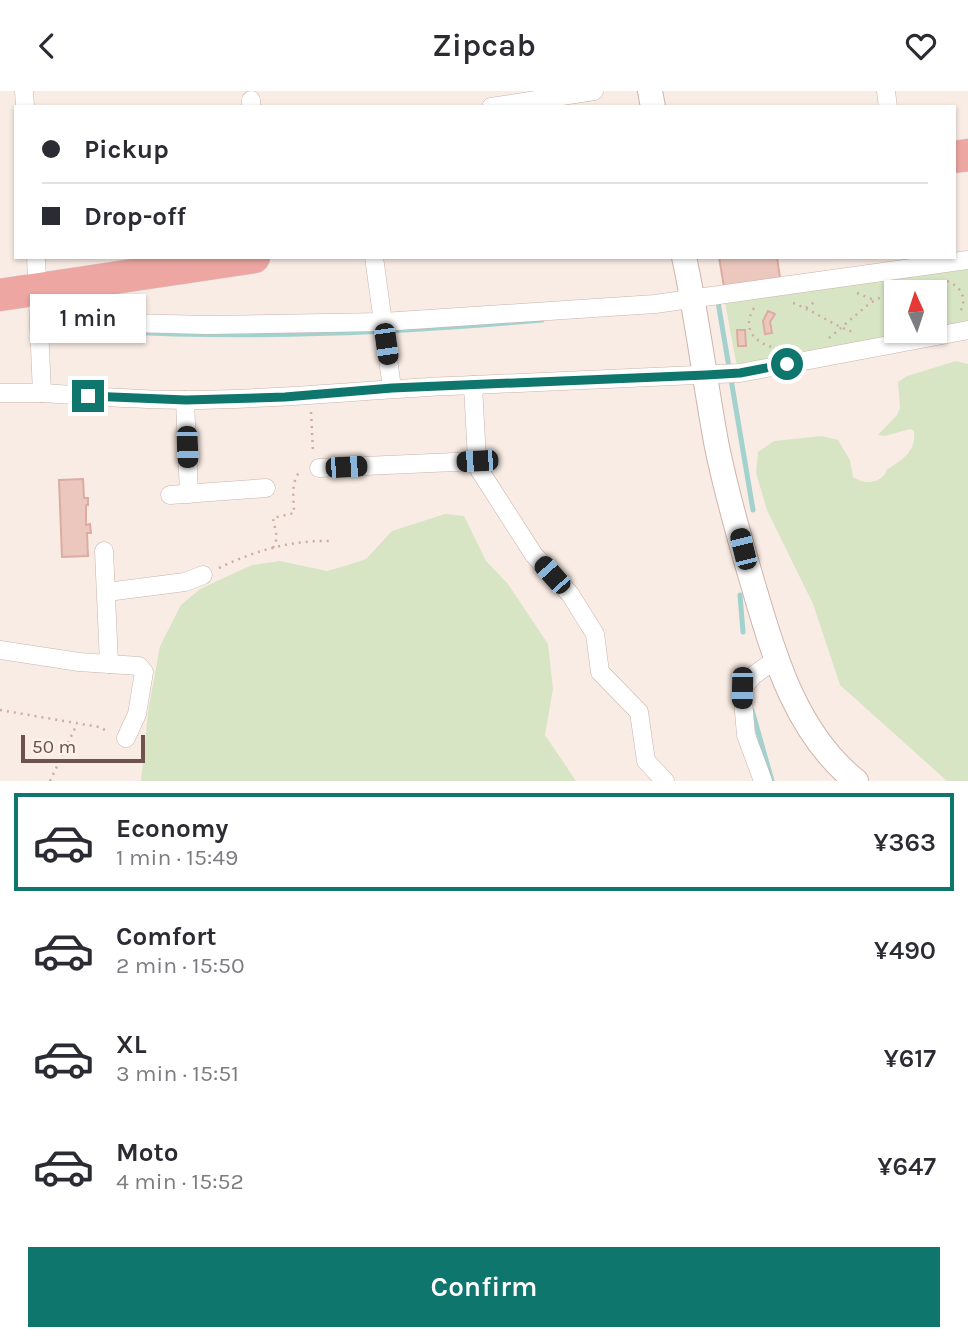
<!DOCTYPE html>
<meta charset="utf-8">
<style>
body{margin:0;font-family:Karla,sans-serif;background:#f2f2f3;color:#2b2b33;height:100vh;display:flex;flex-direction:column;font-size:26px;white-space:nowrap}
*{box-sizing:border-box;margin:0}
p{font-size:23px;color:#7c7c81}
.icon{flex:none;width:38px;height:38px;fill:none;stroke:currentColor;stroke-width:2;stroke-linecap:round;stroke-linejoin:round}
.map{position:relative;height:690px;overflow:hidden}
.side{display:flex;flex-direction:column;background:#fff;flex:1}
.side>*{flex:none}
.top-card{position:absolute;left:14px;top:14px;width:942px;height:154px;border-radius:0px;box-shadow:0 2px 5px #0004;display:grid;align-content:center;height:154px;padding:0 28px;background:#fff}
.needle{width:46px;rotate:357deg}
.fabs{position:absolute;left:884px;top:189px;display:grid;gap:14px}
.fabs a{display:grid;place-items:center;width:63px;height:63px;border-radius:0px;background:#fff;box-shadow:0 2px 5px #0004;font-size:35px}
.scale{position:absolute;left:21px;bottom:18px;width:124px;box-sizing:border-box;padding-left:7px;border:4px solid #6e524d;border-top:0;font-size:19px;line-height:24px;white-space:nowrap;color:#6e524d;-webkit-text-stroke:5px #fdf1e9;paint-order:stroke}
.end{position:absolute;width:32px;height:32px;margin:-16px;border:9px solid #0f766e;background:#fff;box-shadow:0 0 0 4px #fff}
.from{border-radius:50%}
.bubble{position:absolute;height:49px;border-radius:0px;background:#fff;box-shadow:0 2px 5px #0004;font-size:23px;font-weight:600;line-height:49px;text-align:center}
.car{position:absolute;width:21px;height:42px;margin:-21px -10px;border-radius:9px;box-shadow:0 0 5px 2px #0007;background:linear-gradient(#222 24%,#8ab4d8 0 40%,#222 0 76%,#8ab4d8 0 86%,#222 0)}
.top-card b{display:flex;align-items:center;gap:24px;height:66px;font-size:26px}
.top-card b+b{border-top:2px solid #e1e1e2}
.top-card i{width:18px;height:18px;background:#2b2b33}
ul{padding:12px 0 0;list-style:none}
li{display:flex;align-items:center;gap:21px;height:98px;margin:0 14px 10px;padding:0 14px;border:4px solid transparent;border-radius:0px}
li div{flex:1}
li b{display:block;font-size:26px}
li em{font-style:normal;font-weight:600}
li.selected{border-color:#0f766e}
li>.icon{width:63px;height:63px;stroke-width:1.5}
.button{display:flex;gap:14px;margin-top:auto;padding:14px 28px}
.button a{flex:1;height:80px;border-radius:0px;background:#0f766e;color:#fff;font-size:28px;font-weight:600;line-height:80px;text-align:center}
header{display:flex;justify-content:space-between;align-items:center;height:91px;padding:0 28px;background:#fff;font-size:32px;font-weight:600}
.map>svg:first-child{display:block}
.green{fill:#d8e5c4}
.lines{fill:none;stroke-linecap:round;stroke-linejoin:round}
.stream{stroke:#a2d1ce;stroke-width:5}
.building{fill:#ebc7be;stroke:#dcaca1;stroke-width:2}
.street-casing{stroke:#c8b3ac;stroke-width:19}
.secondary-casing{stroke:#ceb4ac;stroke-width:26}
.highway-casing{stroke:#d4cbca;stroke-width:33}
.path{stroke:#d0aba2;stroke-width:2.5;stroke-dasharray:2 5;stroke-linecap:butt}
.street{stroke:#fff;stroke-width:18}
.secondary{stroke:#fff;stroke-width:24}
.highway{stroke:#eda6a1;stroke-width:32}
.route{stroke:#0f766e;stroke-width:9}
</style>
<header><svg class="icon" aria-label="back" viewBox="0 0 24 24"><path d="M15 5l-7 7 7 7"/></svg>Zipcab<svg class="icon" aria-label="heart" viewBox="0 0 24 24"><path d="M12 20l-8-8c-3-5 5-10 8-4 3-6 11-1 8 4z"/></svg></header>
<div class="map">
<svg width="968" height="690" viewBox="0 0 968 690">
<rect width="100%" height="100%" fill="#f9ece4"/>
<g class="green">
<polygon points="968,177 968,234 935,240 934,201 896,201 896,240 934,240 737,276 725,212"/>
<path d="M956,270L968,273V690H947L840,594L813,513L767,419L756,382L758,361L774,350L822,345L838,349L850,369L853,386C862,392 875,394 884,384C889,378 883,380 891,376C905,367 916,359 914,340L910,338L885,345L878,344L897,324L900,317L898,291L907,285Z"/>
<polygon points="445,423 464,425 486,470 508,493 548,553 553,598 545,644 576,690 141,690 148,621 160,555 181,514 200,498 252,474 280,470 327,480 348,474 366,468 392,440"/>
</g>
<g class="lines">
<g class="stream">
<polyline points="718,211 753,419"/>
<polyline points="45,224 64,233"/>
<path d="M112,240C255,249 400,241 542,229"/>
<polyline points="740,504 743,541"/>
<polyline points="752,619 772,690"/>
</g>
</g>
<g class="building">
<polygon points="719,166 777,166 780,187 724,196"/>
<polygon points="768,220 775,223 770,231 772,242 765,243 763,230"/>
<polygon points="737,239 745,239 746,255 738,255"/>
<polygon points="83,388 84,407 88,407 88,414 86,414 86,434 90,433 91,442 87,442 88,465 62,466 59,389"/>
</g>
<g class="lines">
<defs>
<g id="street">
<polyline points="24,0 25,16"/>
<polyline points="886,0 888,16"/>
<polyline points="251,9 251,16"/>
<polyline points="491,16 594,0"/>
<polyline points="374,166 392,297"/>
<polyline points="39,212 68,226 91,231 206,234 383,231 655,213 968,169"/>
<polyline points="473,294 740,282 968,239"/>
<polyline points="0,302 42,302 36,166"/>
<path d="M42,302C90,305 138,309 186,309C282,309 377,297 473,294L477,370L480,380L534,464L570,503L595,543L600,581L639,621L646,670L665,690"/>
<polyline points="185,309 189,403"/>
<polyline points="319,377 477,370"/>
<polyline points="170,404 266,397"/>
<polyline points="104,460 109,573"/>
<polyline points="107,501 185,491 203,484"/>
<polyline points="0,559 79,571 139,575 144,581 137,623 126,647"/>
<polyline points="763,690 746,644 742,597 754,584 775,569"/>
</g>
<g id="secondary">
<polyline points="650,0 653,16"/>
<path d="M684,166C698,229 705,293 717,356C727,404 741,453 755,500C775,569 798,644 856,690"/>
</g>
<g id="highway">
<polyline points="954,66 968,64"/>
<polyline points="0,204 254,166"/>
</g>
</defs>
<use href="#street" class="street-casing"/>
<use href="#secondary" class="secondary-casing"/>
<use href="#highway" class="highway-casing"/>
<g class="path">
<path d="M947,190C962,196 968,208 959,223"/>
<polyline points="857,202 874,209"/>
<path d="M793,212C815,220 833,235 856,242"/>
<path d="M754,217C741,238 755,252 775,257"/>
<polyline points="806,217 817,209"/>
<polyline points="829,247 870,212 900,196"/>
<polyline points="311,321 313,360"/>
<path d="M273,457L277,447L273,427L294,422C294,407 290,391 301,379"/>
<path d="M219,477C254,460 291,449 330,450"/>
<polyline points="0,619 99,636 109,641"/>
<polyline points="50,690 77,633"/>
</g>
<use href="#street" class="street"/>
<use href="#secondary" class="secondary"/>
<use href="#highway" class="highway"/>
</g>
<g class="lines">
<polyline class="route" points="88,305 186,309 285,306 392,297 706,284 740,282 787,273"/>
</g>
</svg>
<div class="fabs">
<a><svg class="needle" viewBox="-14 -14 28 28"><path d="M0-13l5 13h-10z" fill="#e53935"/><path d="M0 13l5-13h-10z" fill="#7c7c81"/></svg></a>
</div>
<div class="scale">50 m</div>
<i class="end from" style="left:787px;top:273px"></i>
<i class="end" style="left:88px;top:305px"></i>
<div class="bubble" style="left:30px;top:203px;width:116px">1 min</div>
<i class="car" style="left:386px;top:253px;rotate:172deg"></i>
<i class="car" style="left:187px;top:356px;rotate:178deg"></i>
<i class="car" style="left:477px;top:370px;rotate:267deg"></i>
<i class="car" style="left:346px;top:376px;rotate:87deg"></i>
<i class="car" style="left:743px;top:458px;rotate:346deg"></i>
<i class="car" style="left:552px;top:484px;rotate:318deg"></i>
<i class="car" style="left:742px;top:597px;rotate:181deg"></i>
<div class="top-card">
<b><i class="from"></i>Pickup</b>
<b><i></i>Drop-off</b>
</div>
</div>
<section class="side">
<ul>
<li class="selected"><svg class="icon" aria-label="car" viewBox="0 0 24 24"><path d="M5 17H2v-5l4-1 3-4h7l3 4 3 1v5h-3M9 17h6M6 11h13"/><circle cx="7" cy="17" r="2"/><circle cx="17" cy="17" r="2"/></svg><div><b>Economy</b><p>1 min · 15:49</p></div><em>¥363</em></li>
<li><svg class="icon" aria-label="car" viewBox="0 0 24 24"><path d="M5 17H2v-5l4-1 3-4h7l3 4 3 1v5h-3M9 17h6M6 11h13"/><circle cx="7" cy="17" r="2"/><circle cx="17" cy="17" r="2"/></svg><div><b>Comfort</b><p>2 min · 15:50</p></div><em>¥490</em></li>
<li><svg class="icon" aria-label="car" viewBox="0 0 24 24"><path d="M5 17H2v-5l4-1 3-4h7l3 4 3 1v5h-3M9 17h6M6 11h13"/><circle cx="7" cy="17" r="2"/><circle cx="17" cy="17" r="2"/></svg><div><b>XL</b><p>3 min · 15:51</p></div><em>¥617</em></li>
<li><svg class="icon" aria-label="car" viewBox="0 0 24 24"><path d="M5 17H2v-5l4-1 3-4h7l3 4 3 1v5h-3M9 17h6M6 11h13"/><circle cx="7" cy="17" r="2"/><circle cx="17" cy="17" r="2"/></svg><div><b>Moto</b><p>4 min · 15:52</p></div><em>¥647</em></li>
</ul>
<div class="button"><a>Confirm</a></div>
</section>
